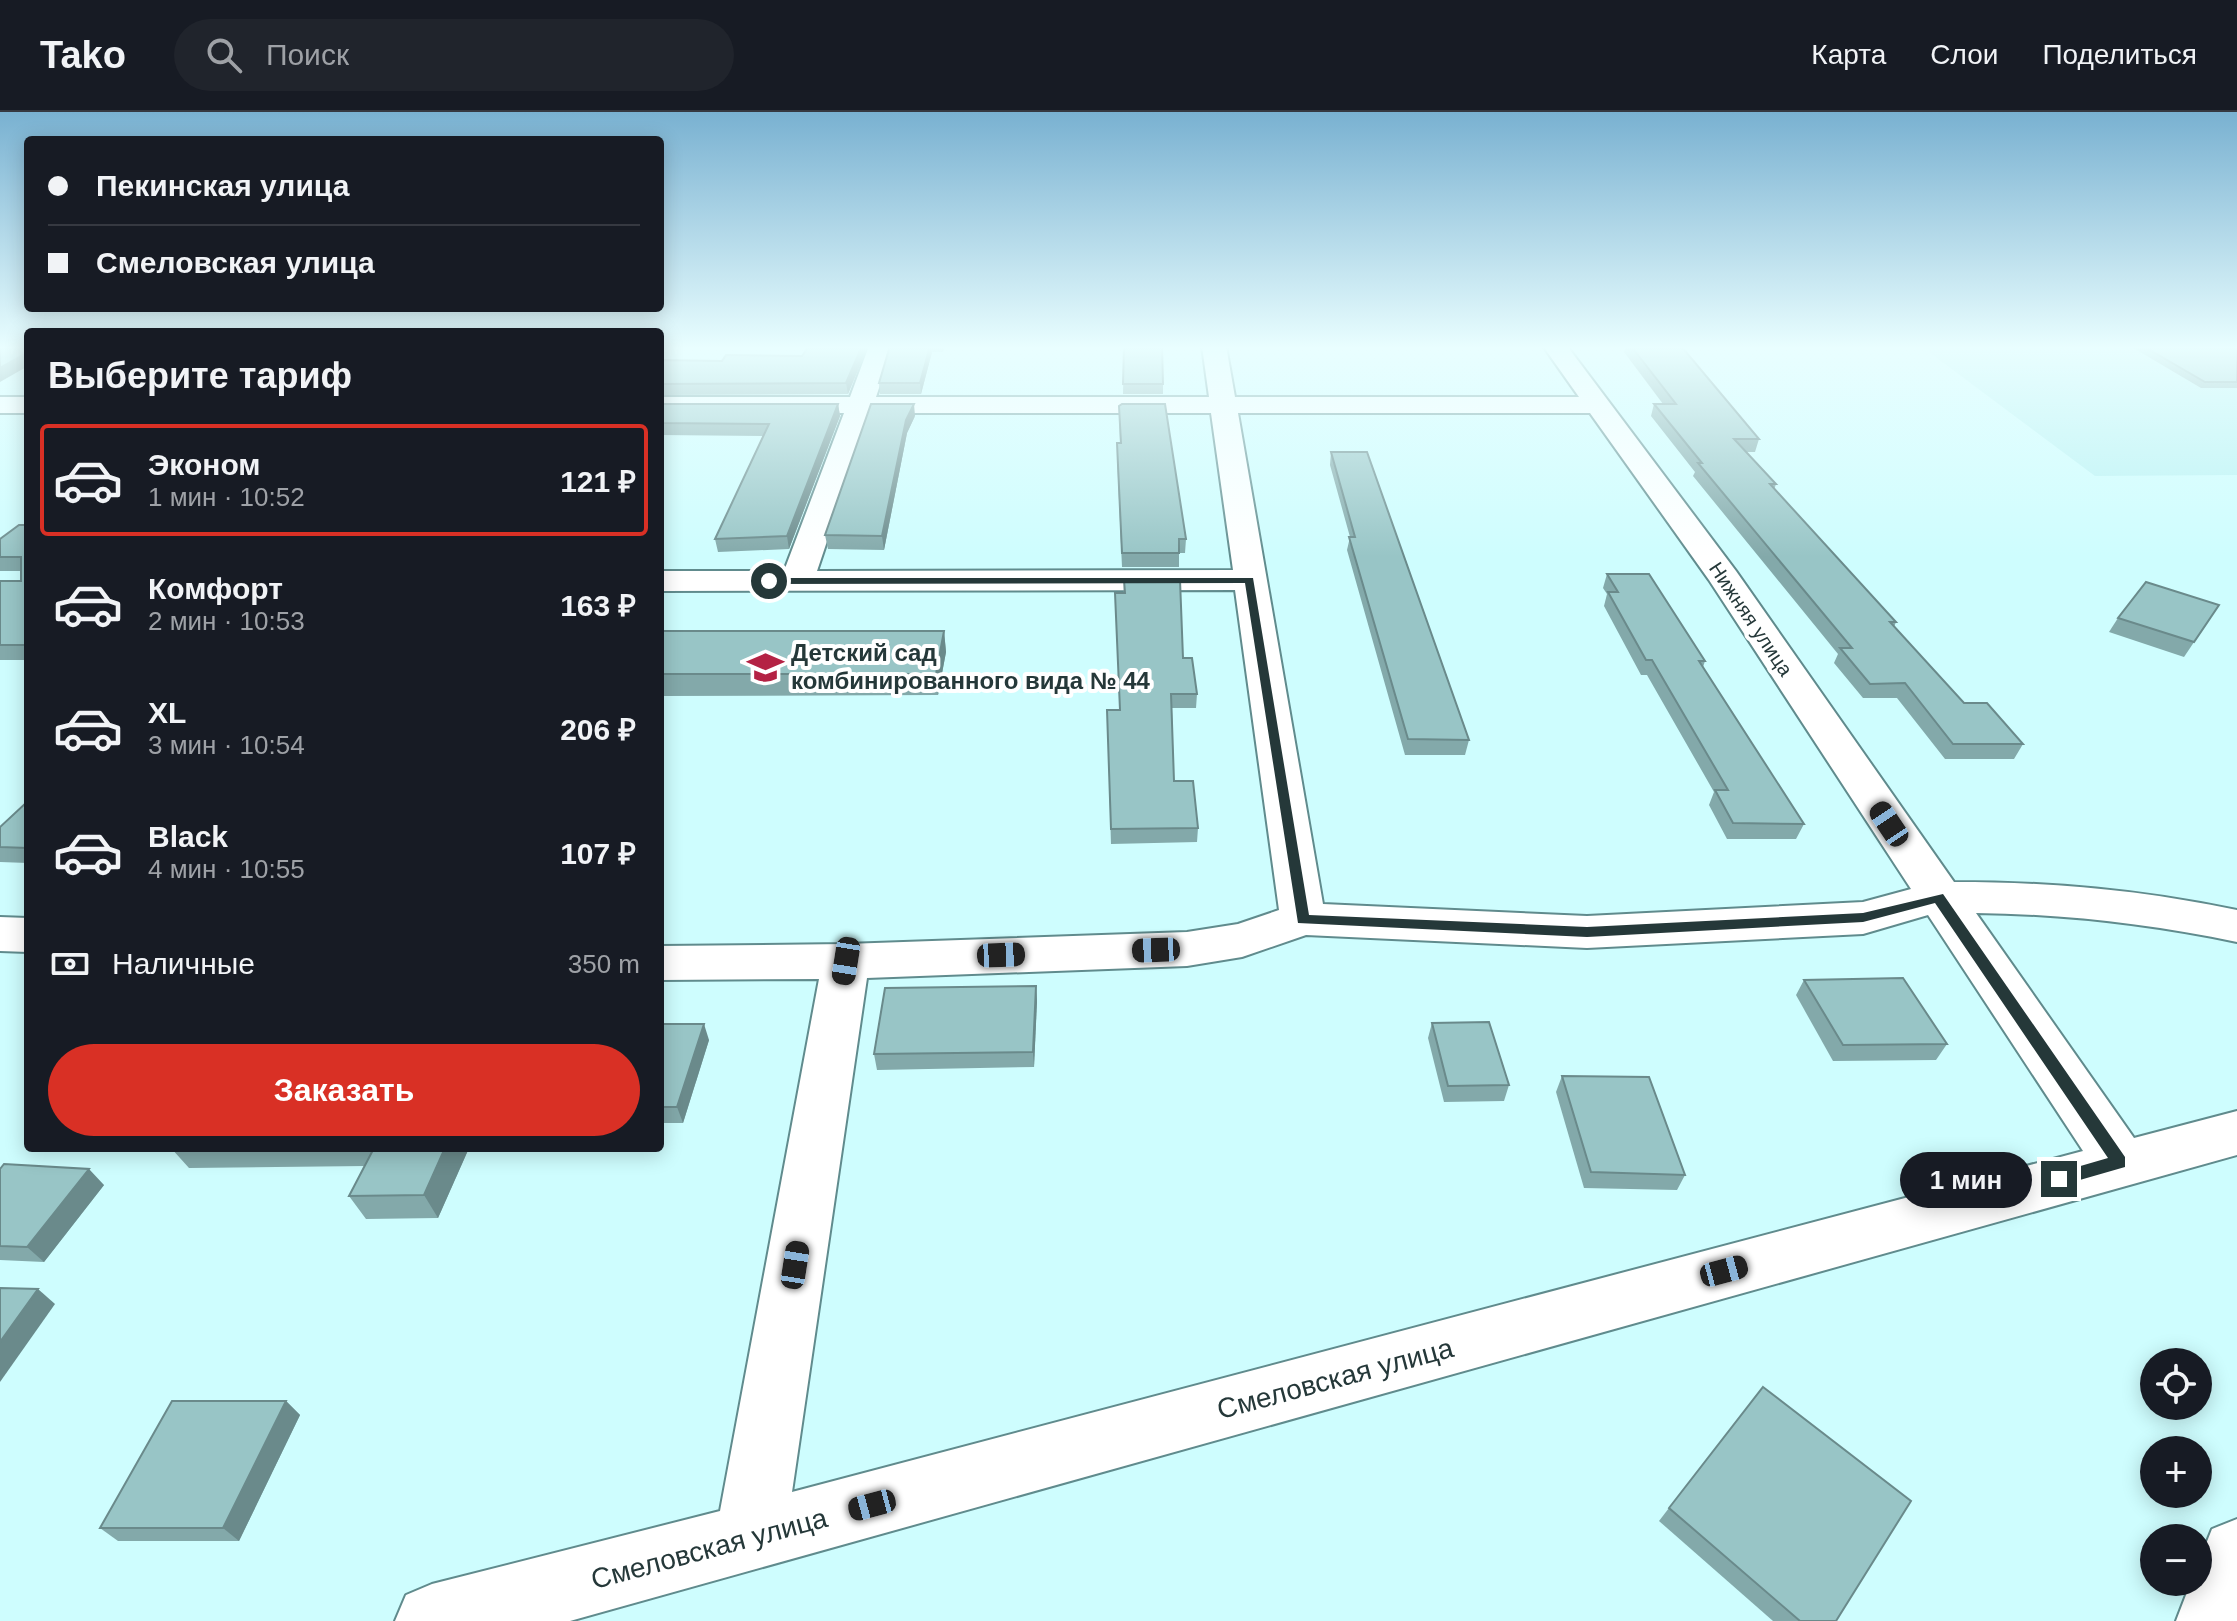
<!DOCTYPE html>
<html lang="ru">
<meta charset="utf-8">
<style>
body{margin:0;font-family:Arial,sans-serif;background:#20242c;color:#f1f3f6;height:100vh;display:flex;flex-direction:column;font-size:30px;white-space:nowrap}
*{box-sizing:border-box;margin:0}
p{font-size:26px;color:#9ea1a6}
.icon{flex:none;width:44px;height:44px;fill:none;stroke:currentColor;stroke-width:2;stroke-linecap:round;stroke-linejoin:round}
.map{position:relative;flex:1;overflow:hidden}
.side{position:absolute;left:24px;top:216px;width:640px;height:824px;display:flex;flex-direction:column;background:#171b24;border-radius:8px;box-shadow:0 4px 20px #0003}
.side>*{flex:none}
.hud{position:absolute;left:24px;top:24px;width:640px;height:176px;border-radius:8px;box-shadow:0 4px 20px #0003;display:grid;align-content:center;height:176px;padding:0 24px;background:#171b24}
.controls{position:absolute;left:2140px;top:1236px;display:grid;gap:16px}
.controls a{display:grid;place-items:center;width:72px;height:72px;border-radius:50%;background:#171b24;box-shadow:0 4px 20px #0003;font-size:40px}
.end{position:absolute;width:36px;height:36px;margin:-18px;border:10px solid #253839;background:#fff;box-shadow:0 0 0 4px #fff}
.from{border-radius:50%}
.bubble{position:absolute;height:56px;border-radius:28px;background:#171b24;box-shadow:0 4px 20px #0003;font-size:26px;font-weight:700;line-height:56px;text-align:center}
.car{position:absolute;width:24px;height:48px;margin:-24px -12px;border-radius:10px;box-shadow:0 0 6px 2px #0007;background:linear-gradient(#222 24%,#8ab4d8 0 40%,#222 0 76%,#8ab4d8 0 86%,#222 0)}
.hud b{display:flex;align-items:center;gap:28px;height:76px;font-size:30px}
.hud b+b{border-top:2px solid #363941}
.hud i{width:20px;height:20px;background:#f1f3f6}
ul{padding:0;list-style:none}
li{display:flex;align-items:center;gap:24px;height:112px;margin:0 16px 12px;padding:0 8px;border:4px solid transparent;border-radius:8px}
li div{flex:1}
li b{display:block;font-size:30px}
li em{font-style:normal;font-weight:700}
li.current{border-color:#d93025}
li>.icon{width:72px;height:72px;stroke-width:1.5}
h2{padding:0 24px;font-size:36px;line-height:96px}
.pay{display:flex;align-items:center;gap:20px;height:88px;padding:0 24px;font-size:30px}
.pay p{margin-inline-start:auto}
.button{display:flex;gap:16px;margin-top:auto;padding:16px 24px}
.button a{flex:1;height:92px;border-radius:48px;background:#d93025;color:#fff;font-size:32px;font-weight:700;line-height:92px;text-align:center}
header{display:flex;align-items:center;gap:48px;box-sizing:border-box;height:112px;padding:0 40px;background:#171b24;border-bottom:2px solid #363941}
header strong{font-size:38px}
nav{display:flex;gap:44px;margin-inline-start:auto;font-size:28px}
.search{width:560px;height:72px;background:#20242c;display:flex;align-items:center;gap:20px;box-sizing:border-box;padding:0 28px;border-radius:44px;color:#9ea1a6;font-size:30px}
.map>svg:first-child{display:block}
.built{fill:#b9f2f3}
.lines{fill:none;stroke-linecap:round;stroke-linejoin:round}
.minor-casing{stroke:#608b8d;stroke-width:4}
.minor{fill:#fff;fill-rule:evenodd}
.wall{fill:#83a9aa}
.shaded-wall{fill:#6a8a8b}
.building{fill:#98c5c6;stroke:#6a8a8b;stroke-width:2}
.route{fill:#253839}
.labels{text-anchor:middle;stroke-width:8;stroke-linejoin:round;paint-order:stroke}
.far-street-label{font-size:20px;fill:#253839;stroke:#fff}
.poi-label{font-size:24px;font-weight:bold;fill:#253839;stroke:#fff;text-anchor:start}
.near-street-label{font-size:28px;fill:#253839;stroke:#fff}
</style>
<header>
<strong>Tako</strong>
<div class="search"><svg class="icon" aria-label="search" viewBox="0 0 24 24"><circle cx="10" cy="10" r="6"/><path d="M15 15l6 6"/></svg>Поиск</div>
<nav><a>Карта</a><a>Слои</a><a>Поделиться</a></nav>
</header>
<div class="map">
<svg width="2237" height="1509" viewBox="0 0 2237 1509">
<rect width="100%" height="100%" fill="#cefdfe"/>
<polygon class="built" points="1921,234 2237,234 2237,363 2095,364"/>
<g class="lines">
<defs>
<g id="minor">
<path d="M869,234H893L876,285H1209L1202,234H1226L1235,285H1579L1543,234H1567L1736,459L1954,770C2053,770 2140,778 2237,798V830C2150,812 2065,802 1976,801L2134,1026L2237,999V1043L570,1509H395L406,1483L432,1472L720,1399L819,867L660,868V834L846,832L1187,820L1238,812L1279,798L1235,478L660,479V459H784L844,301H660V285H850ZM870,301H1211L1233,458L817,459ZM1238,301H1590L1709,468L1911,777L1863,790L1587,804L1323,792ZM1928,803L2083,1039L792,1380L867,866L1187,854L1242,845L1306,823L1587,836L1863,822Z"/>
<rect x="0" y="285" width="28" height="16"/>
<polygon points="0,805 28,806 28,840 0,839"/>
<polygon points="2237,1407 2237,1509 2176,1509 2191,1470 2198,1470 2198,1452 2212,1417"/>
</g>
</defs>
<use href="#minor" class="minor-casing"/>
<use href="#minor" class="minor"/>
</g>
<g class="wall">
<polygon points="868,234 848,282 660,283 660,248 722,249 802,244"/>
<polygon points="890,234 945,234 943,240 932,240 921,282 880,282 879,271"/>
<polygon points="1124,234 1163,272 1163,282 1123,282"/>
<polygon points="1626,234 1681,234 1759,327 1755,340 1746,340 1776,372 1774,378 1896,510 1894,515 1964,591 2023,632 2014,647 1945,647 1897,586 1863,586 1834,551 1838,542 1693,364 1695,360 1651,304 1654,292 1663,292 1624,240"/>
<polygon points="2130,234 2237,234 2237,276 2201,276"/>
<polygon points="660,292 838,292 840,304 789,437 718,440 715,427 763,324 660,323"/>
<polygon points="1119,294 1186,427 1185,441 1179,441 1179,455 1122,455 1117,344 1117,331 1120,331"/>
<polygon points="915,304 907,321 884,438 828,437 825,423"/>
<polygon points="1331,340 1469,628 1465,643 1405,643 1347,438 1350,425 1330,353"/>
<polygon points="28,413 28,548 0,548 0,469 21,469 21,459 0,459 0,427"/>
<polygon points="1607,462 1705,549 1703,555 1804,712 1796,727 1727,727 1709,693 1714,680 1647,563 1641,563 1604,494 1607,482 1603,476"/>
<polygon points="1124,468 1183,546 1197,582 1196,596 1172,596 1174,669 1198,716 1197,730 1111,732 1107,598 1120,598"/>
<polygon points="2219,493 2184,545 2109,520 2118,506"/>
<polygon points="660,519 944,519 946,540 938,583 660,584"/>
<polygon points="28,689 28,751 0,750 0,715"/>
<polygon points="1804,868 1947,932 1936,948 1833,949 1796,883"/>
<polygon points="1036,874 1037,889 1034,955 877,958 874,942"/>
<polygon points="1432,911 1509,973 1504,989 1444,990 1428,926"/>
<polygon points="660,912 709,928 683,1011 660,1011"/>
<polygon points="1562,964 1685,1063 1677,1078 1584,1076 1556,980"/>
<polygon points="171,1036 469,1036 438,1106 366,1107 349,1084 365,1054 189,1056"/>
<polygon points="0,1057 104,1073 44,1150 0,1148"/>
<polygon points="286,1289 300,1303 239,1429 118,1429 100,1416"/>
<polygon points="1669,1396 1836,1509 1773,1509 1659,1409"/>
</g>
<g class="shaded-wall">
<polygon points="862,234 868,234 848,282 846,271"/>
<polygon points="930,234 931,234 932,240 921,282 920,271"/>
<polygon points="28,240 28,254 0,270 0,256"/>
<polygon points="838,292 840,304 789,437 787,424"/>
<polygon points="914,292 915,304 907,321 884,438 882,424 906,308"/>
<polygon points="944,519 946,540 938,583 936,562"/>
<polygon points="1036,874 1037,889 1034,955 1033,940"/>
<polygon points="704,912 709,928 683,1011 677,995"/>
<polygon points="445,1036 469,1036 438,1106 424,1083"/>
<polygon points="89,1057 104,1073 44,1150 27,1135"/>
<polygon points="38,1177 55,1192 0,1270 0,1230"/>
<polygon points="286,1289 300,1303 239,1429 223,1416"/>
</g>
<g class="building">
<polygon points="0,234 28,234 28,240 0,256"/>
<polygon points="809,234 862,234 846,271 660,272 660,248 722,249 726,243 802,244"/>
<polygon points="890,234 930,234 920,271 879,271"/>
<polygon points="1124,234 1162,234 1163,272 1123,272"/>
<polygon points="1631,234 1681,234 1759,327 1734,327 1776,372 1770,372 1896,510 1890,510 1964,591 1987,591 2023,632 1953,632 1905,571 1870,572 1840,536 1852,536 1698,351 1702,351 1654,292 1676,292"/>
<polygon points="2143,234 2237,234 2237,270 2205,270"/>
<polygon points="660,292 838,292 787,424 715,427 769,312 660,311"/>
<polygon points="871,292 914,292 906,308 882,424 825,423"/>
<polygon points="1122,292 1165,292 1186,427 1179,427 1179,441 1122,441 1117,331 1121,331 1119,294"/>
<polygon points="1331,340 1367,340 1469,628 1408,627 1349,425 1355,425"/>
<polygon points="19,413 28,413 28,533 0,533 0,469 21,469 21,445 0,445 0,427"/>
<polygon points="1607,462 1649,462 1705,549 1699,549 1804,712 1733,711 1715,678 1728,678 1652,548 1646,548 1608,480 1618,480"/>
<polygon points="1124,468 1180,468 1183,546 1192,546 1197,582 1171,582 1174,669 1193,669 1198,716 1111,717 1107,598 1120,598 1115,481 1125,481"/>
<polygon points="2146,470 2219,493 2194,530 2118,506"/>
<polygon points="660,519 944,519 936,562 660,562"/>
<polygon points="28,689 28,736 0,735 0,715"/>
<polygon points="1903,866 1947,932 1843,933 1804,868"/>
<polygon points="1036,874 1033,940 874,942 885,876"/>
<polygon points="1489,910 1509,973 1448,974 1432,911"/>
<polygon points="660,912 704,912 677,995 660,995"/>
<polygon points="1562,964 1649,965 1685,1063 1591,1060"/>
<polygon points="374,1036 445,1036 424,1083 349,1084"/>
<polygon points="4,1052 89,1057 27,1135 0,1134 0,1057"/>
<polygon points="0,1176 38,1177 0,1230"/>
<polygon points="1763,1275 1911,1389 1836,1509 1800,1509 1669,1396"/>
<polygon points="172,1289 286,1289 223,1416 100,1416"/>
</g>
<linearGradient id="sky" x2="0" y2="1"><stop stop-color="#79b1d1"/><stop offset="0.53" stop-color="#e9feff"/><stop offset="1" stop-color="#e9feff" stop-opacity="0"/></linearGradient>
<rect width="2237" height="445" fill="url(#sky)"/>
<polygon class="route" points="1253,466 1309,803 1587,815 1863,801 1943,782 2125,1045 2125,1055 2059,1074 2053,1072 2053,1062 2108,1046 1935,791 1863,810 1587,825 1298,811 1245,471 769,472 765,469 769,466"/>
<defs>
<symbol id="school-bare" viewBox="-9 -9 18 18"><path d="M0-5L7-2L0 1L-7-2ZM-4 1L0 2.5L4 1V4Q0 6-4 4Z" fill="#b42244" stroke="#fff" stroke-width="2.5" paint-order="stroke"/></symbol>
</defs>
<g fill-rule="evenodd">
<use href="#school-bare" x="740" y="530" width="51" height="51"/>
</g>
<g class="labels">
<g class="far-street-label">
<text transform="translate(1751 507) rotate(56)" y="7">Нижняя улица</text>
</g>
<g class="poi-label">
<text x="791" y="549">Детский сад<tspan x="791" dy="28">комбинированного вида № 44</tspan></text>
</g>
<g class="near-street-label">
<text transform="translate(1335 1266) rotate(-15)" y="10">Смеловская улица</text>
<text transform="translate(709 1436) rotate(-15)" y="10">Смеловская улица</text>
</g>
</g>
</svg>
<div class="controls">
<a><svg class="icon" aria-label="locate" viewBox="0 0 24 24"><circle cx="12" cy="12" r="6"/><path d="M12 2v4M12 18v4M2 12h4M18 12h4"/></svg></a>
<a>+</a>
<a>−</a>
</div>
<i class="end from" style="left:769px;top:469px"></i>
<i class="end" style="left:2059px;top:1067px"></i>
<div class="bubble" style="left:1900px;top:1040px;width:132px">1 мин</div>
<i class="car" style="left:1889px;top:712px;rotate:326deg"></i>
<i class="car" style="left:1156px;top:838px;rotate:268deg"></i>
<i class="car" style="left:1001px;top:843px;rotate:88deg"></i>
<i class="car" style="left:846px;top:849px;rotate:189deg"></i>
<i class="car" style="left:795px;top:1153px;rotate:9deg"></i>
<i class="car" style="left:1724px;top:1159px;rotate:75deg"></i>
<i class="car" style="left:872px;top:1393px;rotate:255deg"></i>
<div class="hud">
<b><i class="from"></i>Пекинская улица</b>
<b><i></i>Смеловская улица</b>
</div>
<section class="side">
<h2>Выберите тариф</h2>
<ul>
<li class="current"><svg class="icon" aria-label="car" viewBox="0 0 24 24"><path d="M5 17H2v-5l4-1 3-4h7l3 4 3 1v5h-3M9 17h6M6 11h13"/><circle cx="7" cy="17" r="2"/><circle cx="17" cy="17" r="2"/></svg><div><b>Эконом</b><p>1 мин · 10:52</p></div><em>121 ₽</em></li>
<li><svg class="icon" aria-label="car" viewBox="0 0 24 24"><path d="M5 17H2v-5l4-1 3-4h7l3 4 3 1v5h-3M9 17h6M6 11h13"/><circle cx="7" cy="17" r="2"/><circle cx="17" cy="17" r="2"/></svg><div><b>Комфорт</b><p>2 мин · 10:53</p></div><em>163 ₽</em></li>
<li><svg class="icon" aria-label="car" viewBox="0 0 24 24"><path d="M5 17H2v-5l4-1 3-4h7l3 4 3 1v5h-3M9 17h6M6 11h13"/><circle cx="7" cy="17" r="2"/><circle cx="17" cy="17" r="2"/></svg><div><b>XL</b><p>3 мин · 10:54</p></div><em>206 ₽</em></li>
<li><svg class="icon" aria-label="car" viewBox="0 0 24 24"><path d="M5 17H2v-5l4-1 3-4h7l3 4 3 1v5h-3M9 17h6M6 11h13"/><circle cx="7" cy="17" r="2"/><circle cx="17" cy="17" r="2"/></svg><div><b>Black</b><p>4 мин · 10:55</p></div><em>107 ₽</em></li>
</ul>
<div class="pay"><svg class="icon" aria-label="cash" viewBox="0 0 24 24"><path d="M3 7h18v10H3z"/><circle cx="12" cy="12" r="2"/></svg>Наличные<p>350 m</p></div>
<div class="button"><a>Заказать</a></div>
</section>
</div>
